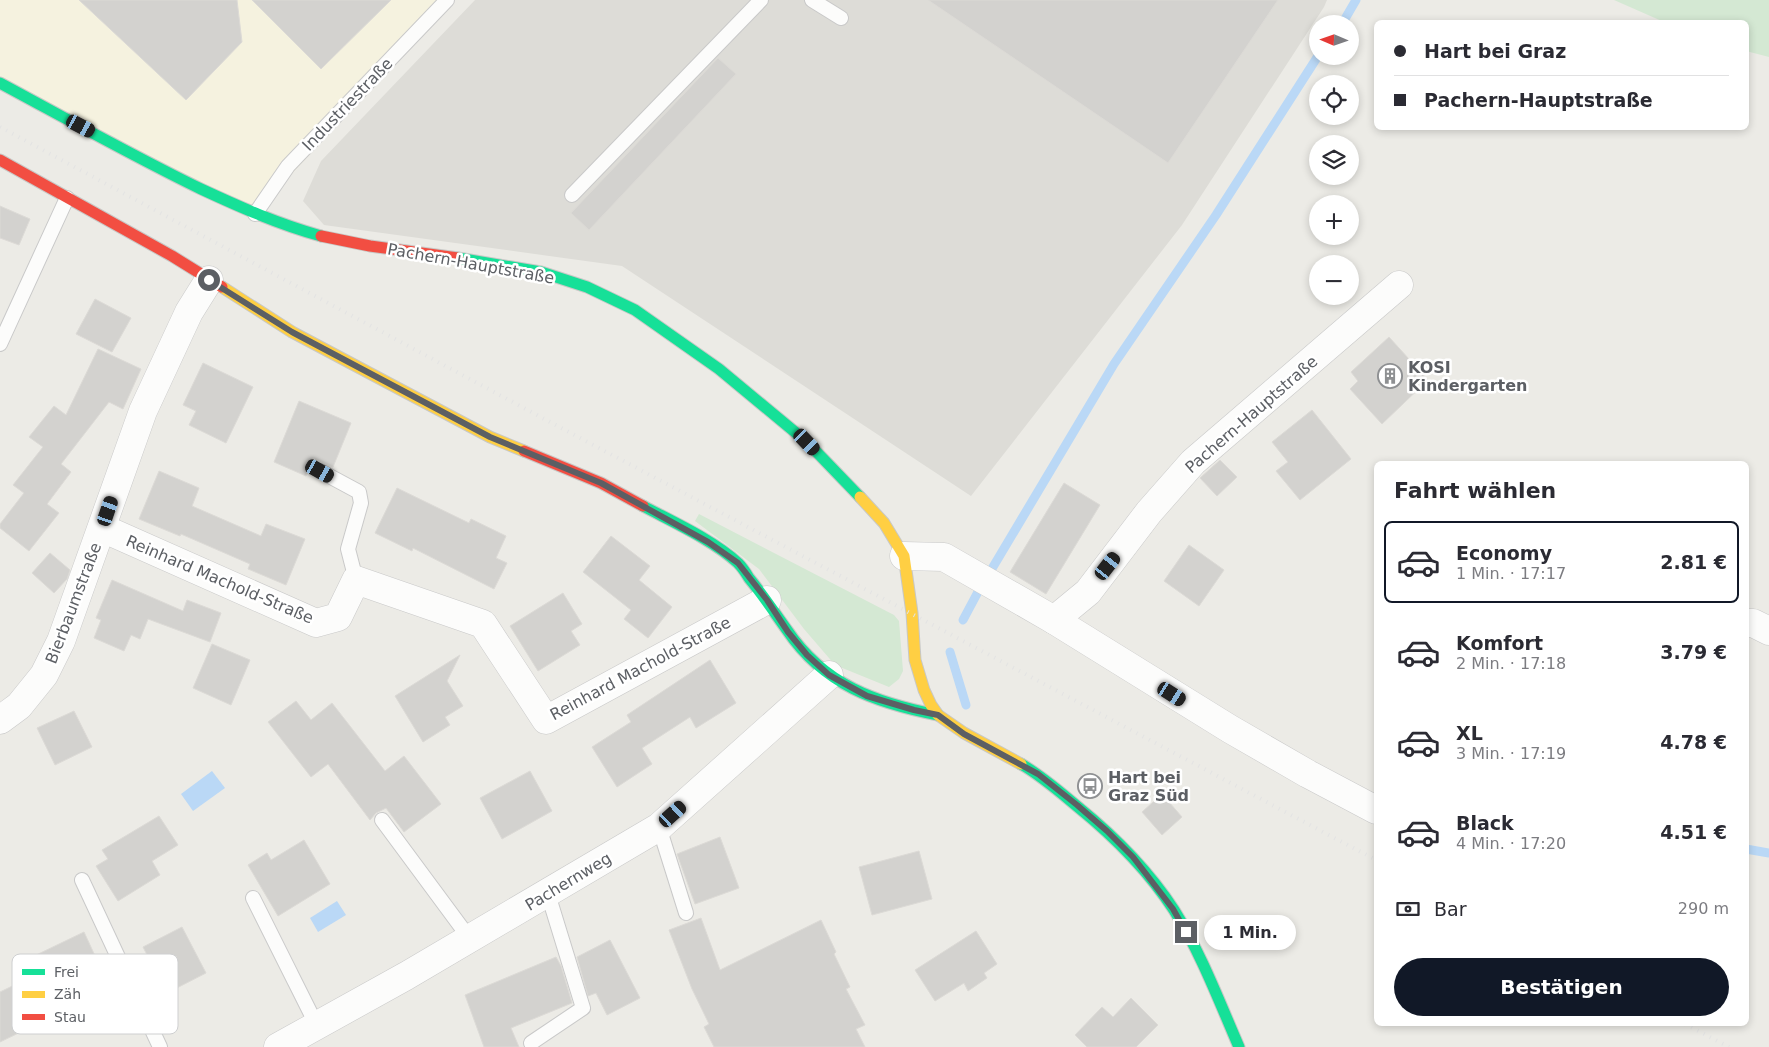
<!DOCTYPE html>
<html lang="de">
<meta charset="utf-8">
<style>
body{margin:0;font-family:"DejaVu Sans",sans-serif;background:#f2f2f3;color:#2b2b33;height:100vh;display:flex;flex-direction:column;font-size:19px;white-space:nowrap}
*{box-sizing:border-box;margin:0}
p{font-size:16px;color:#7c7c81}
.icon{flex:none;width:28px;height:28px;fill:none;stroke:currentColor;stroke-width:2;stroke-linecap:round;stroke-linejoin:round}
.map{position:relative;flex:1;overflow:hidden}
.panel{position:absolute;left:1374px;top:461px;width:375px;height:565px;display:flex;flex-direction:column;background:#fff;border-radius:8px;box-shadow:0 2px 8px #0003}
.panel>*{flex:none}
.hud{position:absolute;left:1374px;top:20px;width:375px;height:110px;border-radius:8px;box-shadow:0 2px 8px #0003;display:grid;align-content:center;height:110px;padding:0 20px;background:#fff}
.needle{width:32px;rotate:272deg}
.tools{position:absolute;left:1309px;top:15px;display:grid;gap:10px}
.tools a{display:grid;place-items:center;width:50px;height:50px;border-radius:50%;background:#fff;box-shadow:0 2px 8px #0003;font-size:25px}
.end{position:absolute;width:22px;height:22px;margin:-11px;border:6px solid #5c5f64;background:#fff;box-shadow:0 0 0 2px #fff}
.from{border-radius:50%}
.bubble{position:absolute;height:35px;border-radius:18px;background:#fff;box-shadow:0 2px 8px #0003;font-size:16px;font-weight:700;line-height:35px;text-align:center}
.car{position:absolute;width:15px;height:30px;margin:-15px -8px;border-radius:6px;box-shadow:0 0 4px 1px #0007;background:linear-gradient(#222 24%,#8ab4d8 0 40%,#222 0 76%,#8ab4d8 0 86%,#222 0)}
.hud b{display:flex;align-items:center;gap:18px;height:48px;font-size:19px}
.hud b+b{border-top:1px solid #e1e1e2}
.hud i{width:12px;height:12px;background:#2b2b33}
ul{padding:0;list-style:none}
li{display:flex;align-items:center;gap:15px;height:82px;margin:0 10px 8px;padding:0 10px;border:2px solid transparent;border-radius:8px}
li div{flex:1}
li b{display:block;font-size:19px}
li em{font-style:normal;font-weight:700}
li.selected{border-color:#111827}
li>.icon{width:45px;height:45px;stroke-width:1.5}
h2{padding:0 20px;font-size:22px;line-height:60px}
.pay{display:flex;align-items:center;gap:12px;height:55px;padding:0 20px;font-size:19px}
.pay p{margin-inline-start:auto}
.cta{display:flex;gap:10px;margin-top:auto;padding:10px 20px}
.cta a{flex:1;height:58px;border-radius:30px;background:#111827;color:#fff;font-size:20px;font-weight:700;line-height:58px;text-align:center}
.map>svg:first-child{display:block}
.commercial{fill:#f5f2df}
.industrial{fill:#dddcd7}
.green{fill:#d4e8d3}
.water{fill:#bad8f6}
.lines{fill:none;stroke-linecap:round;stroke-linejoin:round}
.stream{stroke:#bad8f6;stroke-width:9}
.building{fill:#d3d2cf;stroke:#dcdad6}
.lane-casing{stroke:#c9c9c9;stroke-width:16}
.street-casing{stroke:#c9c9c9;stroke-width:29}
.fast-casing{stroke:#c8c8c6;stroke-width:13}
.slow-casing{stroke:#c8c8c6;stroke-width:13}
.jam-casing{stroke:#c8c8c6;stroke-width:13}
.lane{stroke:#fcfcfb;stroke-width:14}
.street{stroke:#fcfcfb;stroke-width:28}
.fast{stroke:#16e098;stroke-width:11}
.slow{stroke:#ffcf43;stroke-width:11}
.jam{stroke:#f24e42;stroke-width:11}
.rail{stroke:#e3e3e3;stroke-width:4;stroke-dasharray:1 6;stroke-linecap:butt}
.route{stroke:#5c5f64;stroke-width:6}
.labels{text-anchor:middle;stroke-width:5;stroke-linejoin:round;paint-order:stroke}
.street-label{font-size:16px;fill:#5c5f64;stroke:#fff}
.poi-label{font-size:16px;font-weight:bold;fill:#5c5f64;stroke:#fff;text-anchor:start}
.key{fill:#fff;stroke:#cecfd0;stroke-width:1}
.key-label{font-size:14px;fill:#5c5f64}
</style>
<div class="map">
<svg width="1769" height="1047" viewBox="0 0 1769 1047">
<rect width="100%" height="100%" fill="#ecebe6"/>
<polygon class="commercial" points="0,0 452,0 255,214 0,83"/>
<polygon class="industrial" points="475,0 1327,0 1324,7 1182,225 971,496 622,266 324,225 303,201 321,161"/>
<g class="green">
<polygon points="1614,0 1769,0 1769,57 1746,51 1746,22 1664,22"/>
<polygon points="699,514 894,615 899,621 903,671 899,679 889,687 835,665 804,629 759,569 695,521"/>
</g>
<g class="water">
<polygon points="212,771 225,788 193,811 181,794"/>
<polygon points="337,901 346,915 318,932 310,918"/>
</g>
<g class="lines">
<g class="stream">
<polyline points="1342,24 1356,0"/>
<polyline points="990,572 1114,364 1216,215 1318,56"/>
<polyline points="963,620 979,590"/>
<polyline points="950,652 966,705"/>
<polyline points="1746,849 1769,853"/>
</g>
</g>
<g class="building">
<polygon points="79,0 237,0 242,42 186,100"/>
<polygon points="252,0 391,0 321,69"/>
<polygon points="928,0 1278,0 1168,163"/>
<polygon points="718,58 736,74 589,230 571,213"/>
<polygon points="0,206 30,219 19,245 0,238"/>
<polygon points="95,299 131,318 112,352 76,334"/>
<polygon points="1389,337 1428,380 1382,424 1350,389 1358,381 1351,372"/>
<polygon points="98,349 141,369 123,409 109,402 61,464 71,472 47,504 59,513 29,551 0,528 0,524 24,493 13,485 43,447 29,437 54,406 66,415"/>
<polygon points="203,363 253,387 226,443 189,425 196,411 183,405"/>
<polygon points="299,401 351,423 333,467 313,458 306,476 274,462"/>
<polygon points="1312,410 1351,459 1300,500 1276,471 1288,462 1272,442"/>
<polygon points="1220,460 1237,477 1217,496 1200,478"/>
<polygon points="159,471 199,488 192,506 261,536 266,524 305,539 286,585 248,569 250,564 181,534 180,536 139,519"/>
<polygon points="1064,483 1100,505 1046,594 1010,572"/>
<polygon points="397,488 469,523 471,519 506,536 496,558 507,563 494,589 413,548 412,551 375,533"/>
<polygon points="611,536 650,566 639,580 672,607 648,638 624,619 631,610 583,572"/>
<polygon points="1189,545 1224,570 1199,606 1164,581"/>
<polygon points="50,553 70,570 67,579 54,593 32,573"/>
<polygon points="112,580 183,611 187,600 221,613 210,642 148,619 140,639 131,635 124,651 94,638 101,620 96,618"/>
<polygon points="563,593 582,624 571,631 580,645 538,671 510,626"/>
<polygon points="212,644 250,660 231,705 193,688"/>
<polygon points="460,655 447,681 463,706 445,717 450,725 423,742 395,696"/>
<polygon points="710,660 736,703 696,728 690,717 642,748 652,764 617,787 592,747 631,722 627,715"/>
<polygon points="296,701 311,720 332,703 385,771 404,756 441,804 404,832 386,808 376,813 370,820 328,764 311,777 268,722"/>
<polygon points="74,711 92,747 55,765 37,728"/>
<polygon points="530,771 552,811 502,839 480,798"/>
<polygon points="1162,794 1182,817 1162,835 1142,812"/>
<polygon points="159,816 178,845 152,861 160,875 118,901 96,866 108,859 102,850"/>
<polygon points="720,837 739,888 695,904 677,854"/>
<polygon points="304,840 330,884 278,916 248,865 267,853 271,860"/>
<polygon points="919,851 932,899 872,915 859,867"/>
<polygon points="701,918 720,970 821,920 836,952 834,954 850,987 846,989 865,1025 856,1029 865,1047 714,1047 704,1027 709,1024 692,989 669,930"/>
<polygon points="182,927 206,973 167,993 143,947"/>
<polygon points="976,931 997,964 984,973 987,978 968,991 964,983 935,1001 915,970"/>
<polygon points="84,932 114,997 60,1022 56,1015 0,1042 0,992 37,974 30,958"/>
<polygon points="610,940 640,998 607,1015 596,993 588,996 577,957"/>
<polygon points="556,957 561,966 572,1003 511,1028 519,1047 484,1047 465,995"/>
<polygon points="1131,998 1158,1025 1136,1047 1087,1047 1075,1035 1102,1007 1113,1017"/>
</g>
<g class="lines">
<defs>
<g id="lane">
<polyline points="812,0 841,18"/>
<polyline points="572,195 761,0"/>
<polyline points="255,214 288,166 447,0"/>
<polyline points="0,344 67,198"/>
<polyline points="320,471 359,492 361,503 348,549 356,580"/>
<polyline points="382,820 470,939"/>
<polyline points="659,827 686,913"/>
<polyline points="82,880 160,1047"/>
<polyline points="253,898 317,1026"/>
<polyline points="531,1043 583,1008 548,894"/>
</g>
<g id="street">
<polyline points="102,528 316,623 338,617 356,580 483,624 546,720 767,600"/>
<polyline points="904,556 944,557 1054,620 1088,592 1149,512 1193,462 1399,285"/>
<polyline points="1054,620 1230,729 1308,774 1376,810"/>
<polyline points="1746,623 1753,623 1769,631"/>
<polyline points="0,720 19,706 44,675 61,641 143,411 189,312 209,280"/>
<polyline points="278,1047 406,976 659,827 829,675"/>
</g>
<g id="fast">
<path d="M0,83C67,119 133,156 201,189C242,208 278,224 321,236"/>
<polyline points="458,258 541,272 587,287 635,310 719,369 807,442 860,497"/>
<path d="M643,506C673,522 713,540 738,563C742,567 746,573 749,578C763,595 774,612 787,630C824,685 876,703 938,715"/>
<path d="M1021,764C1042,776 1060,792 1078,807C1115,837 1148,870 1174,910C1201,953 1219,1001 1239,1047"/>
</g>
<g id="slow">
<polyline points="222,287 292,332 490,437 524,451"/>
<polyline points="860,497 884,523 904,556 912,613 915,660 924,690 931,705 938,715 964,733 1021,764"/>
</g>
<g id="jam">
<polyline points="0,160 172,256 222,287"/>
<polyline points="321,236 370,246 458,258"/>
<polyline points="524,451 601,483 643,506"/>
</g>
</defs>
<use href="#lane" class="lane-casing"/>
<use href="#street" class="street-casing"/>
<use href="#fast" class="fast-casing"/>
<use href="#slow" class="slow-casing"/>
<use href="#jam" class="jam-casing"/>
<use href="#lane" class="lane"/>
<use href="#street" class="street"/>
<use href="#fast" class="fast"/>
<use href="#slow" class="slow"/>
<use href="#jam" class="jam"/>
<g class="rail">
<polyline points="0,127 550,422 1376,860"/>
<polyline points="1685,1024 1729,1047"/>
</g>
</g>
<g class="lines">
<polyline class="route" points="209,280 292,332 490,437 601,483 708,542 738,563 767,600 788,632 807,655 829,675 867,696 914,710 938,715 964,734 1038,774 1077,805 1107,831 1133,857 1173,909 1186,932"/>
</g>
<defs>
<symbol id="building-ring" viewBox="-11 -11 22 22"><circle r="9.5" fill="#fff" stroke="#8e9092" stroke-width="1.5"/><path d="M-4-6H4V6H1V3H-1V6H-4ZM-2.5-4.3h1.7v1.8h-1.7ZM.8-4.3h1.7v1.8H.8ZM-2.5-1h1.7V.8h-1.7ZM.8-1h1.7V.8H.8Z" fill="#8e9092"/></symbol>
<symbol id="bus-ring" viewBox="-11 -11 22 22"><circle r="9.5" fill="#fff" stroke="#8e9092" stroke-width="1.5"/><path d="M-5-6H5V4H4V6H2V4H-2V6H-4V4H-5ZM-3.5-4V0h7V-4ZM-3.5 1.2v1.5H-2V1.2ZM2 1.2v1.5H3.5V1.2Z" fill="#8e9092"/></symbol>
</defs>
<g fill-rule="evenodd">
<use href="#building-ring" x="1376" y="362" width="28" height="28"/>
<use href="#bus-ring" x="1076" y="772" width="28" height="28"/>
</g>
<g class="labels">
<g class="street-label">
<text transform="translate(347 104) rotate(-46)" y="6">Industriestraße</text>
<text transform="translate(471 263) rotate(10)" y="6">Pachern-Hauptstraße</text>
<text transform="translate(1251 414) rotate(-41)" y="6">Pachern-Hauptstraße</text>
<text transform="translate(220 579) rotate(23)" y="6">Reinhard Machold-Straße</text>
<text transform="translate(73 603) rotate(-69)" y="6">Bierbaumstraße</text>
<text transform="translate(640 668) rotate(-28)" y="6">Reinhard Machold-Straße</text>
<text transform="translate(568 881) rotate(-31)" y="6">Pachernweg</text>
</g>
<g class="poi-label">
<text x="1408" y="373">KOSI<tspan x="1408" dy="18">Kindergarten</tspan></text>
<text x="1108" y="783">Hart bei<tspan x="1108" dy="18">Graz Süd</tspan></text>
</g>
</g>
<rect x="12" y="954" width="166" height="80" rx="8" class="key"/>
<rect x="22" y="969" width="23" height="6" fill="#16e098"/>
<rect x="22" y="991" width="23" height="7" fill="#ffcf43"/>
<rect x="22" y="1014" width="23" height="6" fill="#f24e42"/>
<g class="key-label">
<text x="54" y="977">Frei</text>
<text x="54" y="999">Zäh</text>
<text x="54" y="1022">Stau</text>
</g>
</svg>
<div class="tools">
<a><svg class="needle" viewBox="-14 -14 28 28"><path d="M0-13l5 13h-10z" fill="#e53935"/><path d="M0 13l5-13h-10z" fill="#7c7c81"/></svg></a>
<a><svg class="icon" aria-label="locate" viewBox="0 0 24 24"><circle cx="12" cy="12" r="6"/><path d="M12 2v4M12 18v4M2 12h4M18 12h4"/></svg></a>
<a><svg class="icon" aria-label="layers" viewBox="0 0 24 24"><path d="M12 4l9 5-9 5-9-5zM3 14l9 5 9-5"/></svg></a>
<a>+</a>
<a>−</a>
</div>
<i class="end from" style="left:209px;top:280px"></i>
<i class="end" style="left:1186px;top:932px"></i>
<div class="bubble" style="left:1204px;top:915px;width:92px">1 Min.</div>
<i class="car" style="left:81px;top:126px;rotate:118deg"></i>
<i class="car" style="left:807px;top:442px;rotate:136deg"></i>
<i class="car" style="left:320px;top:471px;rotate:119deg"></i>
<i class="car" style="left:108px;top:511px;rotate:19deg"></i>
<i class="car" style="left:1108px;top:566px;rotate:38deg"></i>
<i class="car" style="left:1172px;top:694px;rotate:122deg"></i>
<i class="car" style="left:673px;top:814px;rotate:48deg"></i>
<div class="hud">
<b><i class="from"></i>Hart bei Graz</b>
<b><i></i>Pachern-Hauptstraße</b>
</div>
<section class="panel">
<h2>Fahrt wählen</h2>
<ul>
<li class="selected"><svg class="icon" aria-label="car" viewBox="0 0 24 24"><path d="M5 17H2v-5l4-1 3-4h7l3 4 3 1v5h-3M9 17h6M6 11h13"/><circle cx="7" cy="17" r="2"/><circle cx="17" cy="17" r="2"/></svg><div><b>Economy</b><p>1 Min. · 17:17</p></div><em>2.81 €</em></li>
<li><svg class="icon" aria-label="car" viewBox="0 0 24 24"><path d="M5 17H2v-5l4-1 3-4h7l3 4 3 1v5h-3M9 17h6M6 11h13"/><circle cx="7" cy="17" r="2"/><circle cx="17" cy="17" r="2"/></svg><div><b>Komfort</b><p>2 Min. · 17:18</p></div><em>3.79 €</em></li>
<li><svg class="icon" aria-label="car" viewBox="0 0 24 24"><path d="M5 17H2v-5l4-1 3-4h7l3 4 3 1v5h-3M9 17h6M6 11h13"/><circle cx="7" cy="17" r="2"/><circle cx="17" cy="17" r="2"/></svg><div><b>XL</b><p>3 Min. · 17:19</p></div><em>4.78 €</em></li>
<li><svg class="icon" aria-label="car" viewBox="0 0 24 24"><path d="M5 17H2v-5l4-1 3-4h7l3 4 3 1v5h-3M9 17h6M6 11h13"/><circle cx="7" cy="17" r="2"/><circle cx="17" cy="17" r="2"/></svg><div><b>Black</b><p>4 Min. · 17:20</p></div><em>4.51 €</em></li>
</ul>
<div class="pay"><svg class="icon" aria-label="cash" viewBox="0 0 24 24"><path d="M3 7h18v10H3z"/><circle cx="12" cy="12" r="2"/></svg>Bar<p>290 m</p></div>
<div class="cta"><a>Bestätigen</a></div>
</section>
</div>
